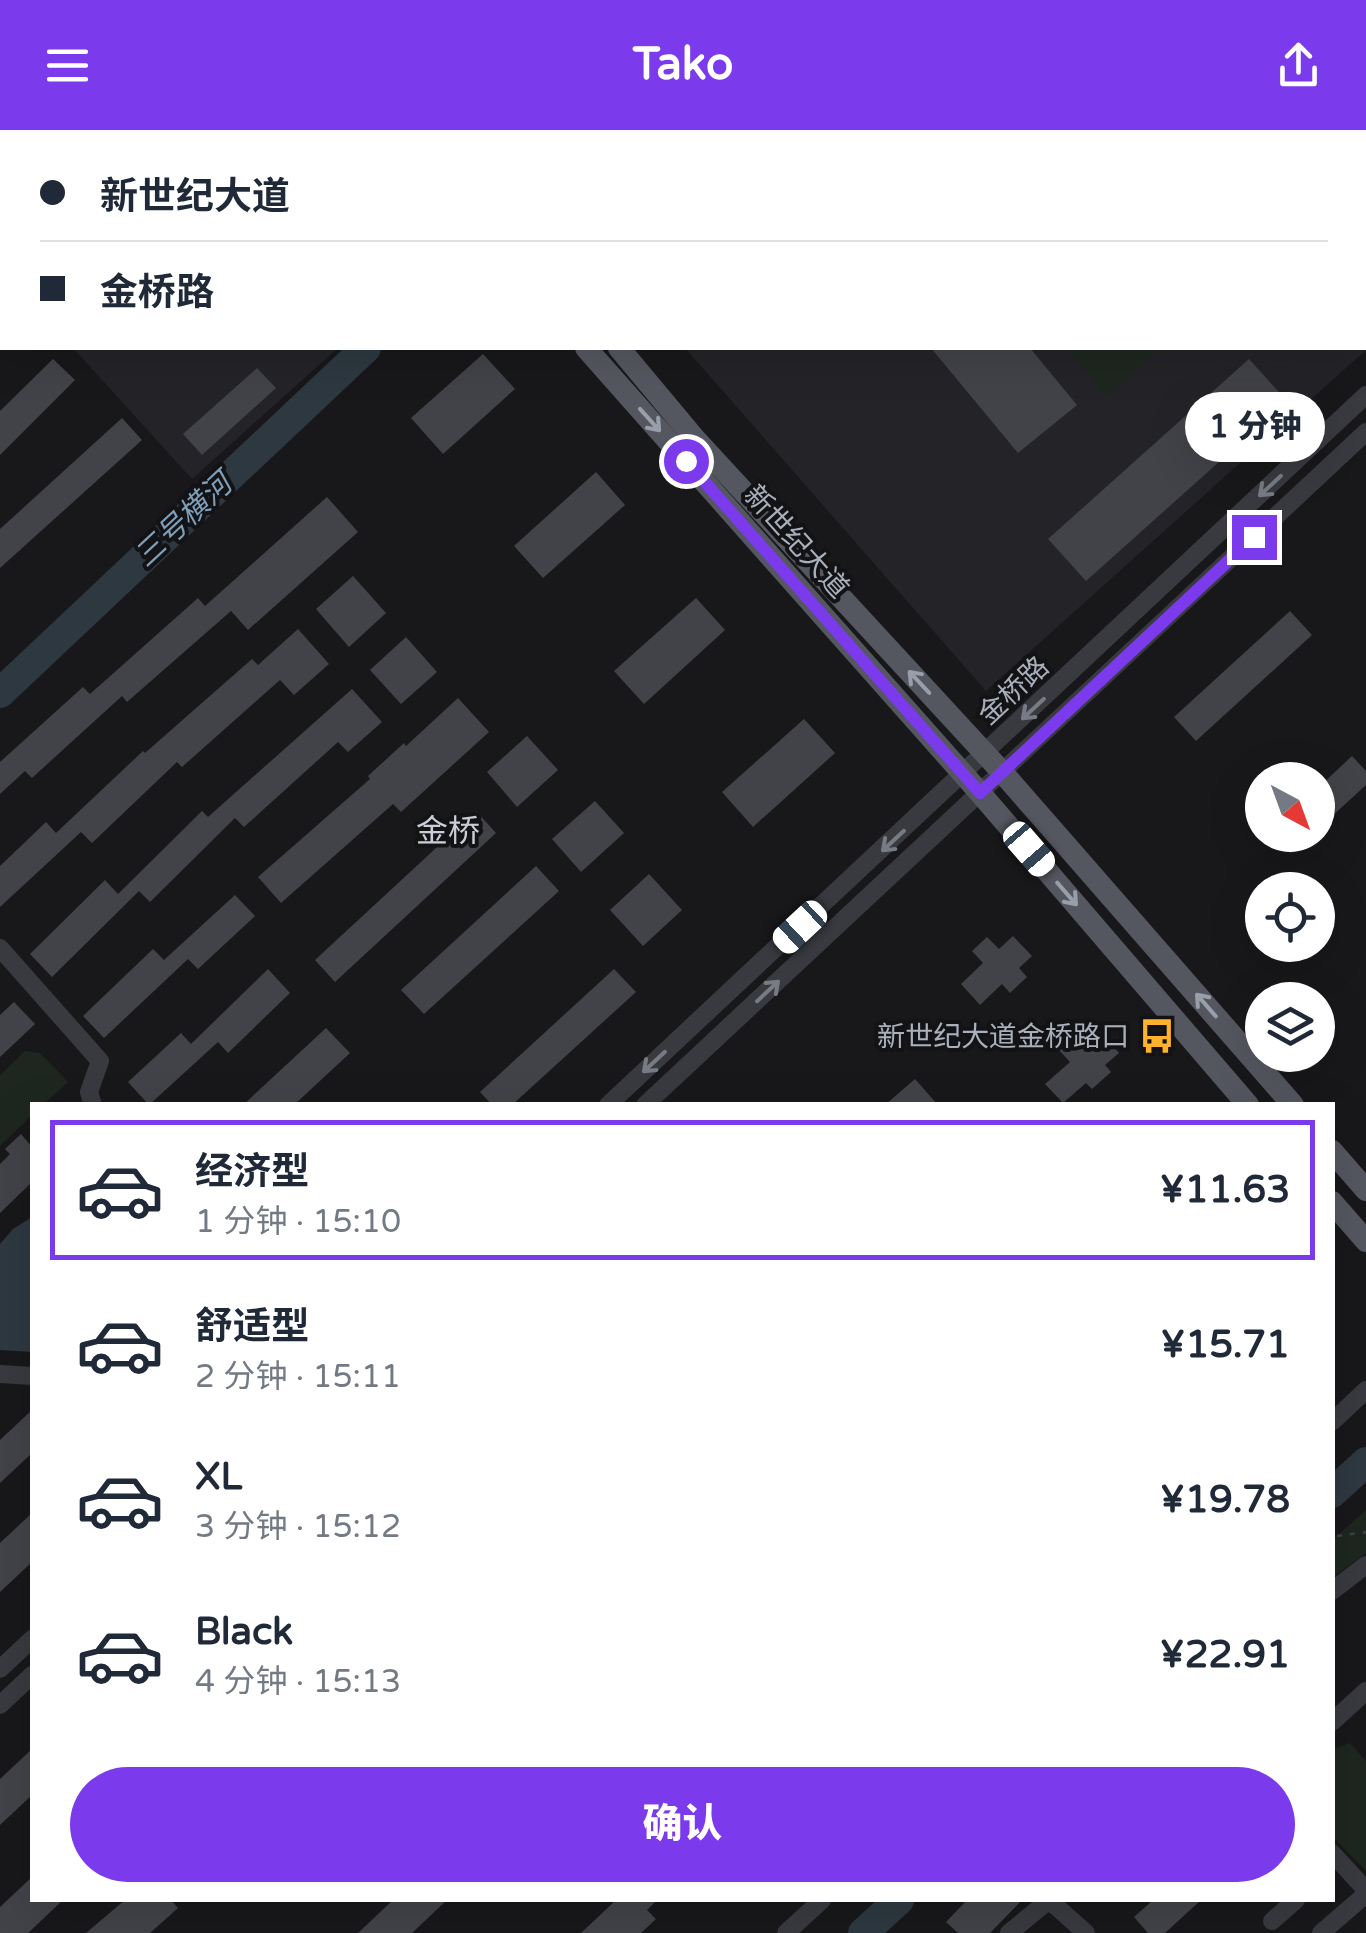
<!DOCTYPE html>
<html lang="zh">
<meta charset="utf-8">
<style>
body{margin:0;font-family:"Varela Round","Noto Sans SC",sans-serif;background:#f2f2f3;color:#1f2937;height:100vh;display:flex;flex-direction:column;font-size:38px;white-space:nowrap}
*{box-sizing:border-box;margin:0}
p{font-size:32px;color:#747a83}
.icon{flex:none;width:55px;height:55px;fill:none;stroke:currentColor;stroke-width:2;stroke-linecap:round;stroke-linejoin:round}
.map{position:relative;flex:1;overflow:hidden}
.side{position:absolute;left:30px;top:972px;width:1305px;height:800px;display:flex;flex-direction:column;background:#fff;border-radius:0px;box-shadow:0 10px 40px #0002}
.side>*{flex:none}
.hud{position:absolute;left:0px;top:0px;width:1368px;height:220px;box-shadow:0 10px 40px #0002;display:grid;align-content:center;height:220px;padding:0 40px;background:#fff}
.needle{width:65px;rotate:139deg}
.buttons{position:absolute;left:1245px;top:632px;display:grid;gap:20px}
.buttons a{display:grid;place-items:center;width:90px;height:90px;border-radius:50%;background:#fff;box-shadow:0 10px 40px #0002;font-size:50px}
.end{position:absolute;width:45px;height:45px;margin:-22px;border:12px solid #7c3aed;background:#fff;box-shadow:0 0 0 5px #fff}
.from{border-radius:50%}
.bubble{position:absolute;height:70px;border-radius:35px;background:#fff;box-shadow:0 10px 40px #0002;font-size:32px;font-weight:800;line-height:70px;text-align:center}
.car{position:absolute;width:30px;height:60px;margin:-30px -15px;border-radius:12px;box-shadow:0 0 8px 2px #0007;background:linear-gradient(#fff 24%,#345 0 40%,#fff 0 76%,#345 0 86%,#fff 0)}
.hud b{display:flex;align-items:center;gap:35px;height:95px;font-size:38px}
.hud b+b{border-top:2px solid #e0e1e3}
.hud i{width:25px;height:25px;background:#1f2937}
ul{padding:18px 0 0;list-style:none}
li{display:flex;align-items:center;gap:30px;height:140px;margin:0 20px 15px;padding:0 20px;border:5px solid transparent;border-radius:0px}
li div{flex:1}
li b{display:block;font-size:38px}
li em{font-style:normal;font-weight:800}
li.on{border-color:#7c3aed}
li>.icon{width:90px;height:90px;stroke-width:1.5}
.action{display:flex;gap:20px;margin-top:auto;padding:20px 40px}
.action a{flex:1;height:115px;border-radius:60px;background:#7c3aed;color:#fff;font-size:40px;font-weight:800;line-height:115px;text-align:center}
header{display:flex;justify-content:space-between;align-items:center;height:130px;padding:0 40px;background:#7c3aed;color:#fff;font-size:45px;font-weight:800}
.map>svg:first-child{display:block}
.built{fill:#242428}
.green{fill:#1e271f}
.water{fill:#2d3840}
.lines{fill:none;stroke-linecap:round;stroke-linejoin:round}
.river{stroke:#2d3840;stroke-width:30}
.building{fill:#424348}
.path{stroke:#3f4147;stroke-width:2.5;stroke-dasharray:5 8;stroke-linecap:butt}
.minor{stroke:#393a40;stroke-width:18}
.major{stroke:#555760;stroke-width:22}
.oneway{stroke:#989eaa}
.oneway2{stroke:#777b84}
.route{stroke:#7c3aed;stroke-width:12}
.labels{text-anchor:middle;stroke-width:8;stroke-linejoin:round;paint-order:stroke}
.street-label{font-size:28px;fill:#a9b0bc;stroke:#131316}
.poi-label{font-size:28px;fill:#a9b0bc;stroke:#131316;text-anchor:end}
.water-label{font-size:30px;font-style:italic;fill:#7d9fba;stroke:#131316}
.quarter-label{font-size:32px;fill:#cbced7;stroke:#131316}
</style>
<header><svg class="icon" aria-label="menu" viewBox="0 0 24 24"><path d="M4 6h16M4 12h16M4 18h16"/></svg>Tako<svg class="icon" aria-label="share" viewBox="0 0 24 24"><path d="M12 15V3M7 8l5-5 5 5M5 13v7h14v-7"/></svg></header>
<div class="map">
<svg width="1366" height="1803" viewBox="0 0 1366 1803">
<rect width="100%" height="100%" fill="#18181b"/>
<g class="built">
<polygon points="659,0 1366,0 1366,220 986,561 685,218 1365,218 1365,2 657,2"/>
<polygon points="73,218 338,218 192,349"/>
</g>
<g class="green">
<polygon points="971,0 1335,0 1337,2 973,2"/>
<polygon points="1065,218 1162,218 1106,266"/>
<polygon points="25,921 40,923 68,952 43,975 32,975 32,985 0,1016 0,945"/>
<polygon points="1366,1380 1366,1423 1333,1447 1333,1410"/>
<polygon points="1350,1613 1366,1631 1366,1741 1333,1707 1333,1619"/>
</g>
<polygon class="water" points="32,1087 32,1222 0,1220 0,1114 13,1099"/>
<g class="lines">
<g class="river">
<polyline points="595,2 598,0"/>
<polyline points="0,563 366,218"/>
<polyline points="1332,1363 1366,1332"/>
<polyline points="863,1803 899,1770"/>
</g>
</g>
<g class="building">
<polygon points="931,218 1030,218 1077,275 1018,323"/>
<polygon points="483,224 515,259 443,324 411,288"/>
<polygon points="53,229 75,250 0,325 0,281"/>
<polygon points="1249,229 1287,271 1086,451 1048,409"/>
<polygon points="257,238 276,258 202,325 183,304"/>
<polygon points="122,288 142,310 0,438 0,399"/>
<polygon points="596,342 625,375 543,448 514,416"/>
<polygon points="327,367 358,402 248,500 231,481 127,572 122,566 32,648 25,641 0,664 0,632 83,557 90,564 198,468 205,476"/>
<polygon points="353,446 386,483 349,517 316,479"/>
<polygon points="696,468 725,500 644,574 614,541"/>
<polygon points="1290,481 1312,505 1196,611 1174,587"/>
<polygon points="298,499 329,534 294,565 280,550 182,637 177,632 92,713 81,702 0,777 0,736 46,692 56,703 143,621 145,623 252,529 258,535"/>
<polygon points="406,507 437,542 401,574 370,540"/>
<polygon points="352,559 382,592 348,622 338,612 244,697 235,688 150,772 139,761 52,847 30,824 105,750 118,764 202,681 208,687"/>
<polygon points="458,568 489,602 401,682 393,674 281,773 258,747 370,649 368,646 404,613 406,616"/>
<polygon points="804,589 835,623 753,697 722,662"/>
<polygon points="527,606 558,640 517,677 487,642"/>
<polygon points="1352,626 1366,641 1366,655 1318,699 1318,658"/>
<polygon points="595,671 624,703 581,742 552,709"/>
<polygon points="476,681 496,703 335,852 315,830"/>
<polygon points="1274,705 1311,705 1291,723"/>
<polygon points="536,736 559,761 424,884 401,860"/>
<polygon points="649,744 682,780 643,816 610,780"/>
<polygon points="235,765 255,786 198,839 188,829 104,908 83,886 153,819 164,830"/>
<polygon points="1013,806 1032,826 1019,838 1027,847 1010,863 1002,854 980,875 961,854 983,833 972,821 987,807 999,819"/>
<polygon points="268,839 290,863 228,923 218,912 149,975 128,952 181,903 191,914"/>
<polygon points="614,839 636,862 512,975 492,975 480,962"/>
<polygon points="14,872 35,894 0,927 0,885"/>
<polygon points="326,898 350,923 294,975 243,975"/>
<polygon points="1101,902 1119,923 1105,935 1111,942 1092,959 1086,953 1063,973 1045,954 1070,932 1058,919 1075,904 1086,916"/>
<polygon points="915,949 938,975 885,975"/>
<polygon points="21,1004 32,1017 32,1052 0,1083 0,1034 10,1024 5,1019"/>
<polygon points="32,1280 32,1323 0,1353 0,1310"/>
<polygon points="32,1383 32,1432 0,1462 0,1413"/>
<polygon points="32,1619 32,1665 0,1695 0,1649"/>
<polygon points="32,1747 32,1770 63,1770 28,1803 0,1803 0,1777"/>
<polygon points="125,1770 171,1770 178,1778 150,1803 86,1803"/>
<polygon points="393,1770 447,1770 412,1803 358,1803"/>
<polygon points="616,1770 657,1770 647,1780 656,1789 641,1803 581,1803"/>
<polygon points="967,1770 1022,1770 990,1803 958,1803 946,1792"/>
<polygon points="1153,1770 1201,1770 1165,1803 1148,1803 1134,1787"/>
</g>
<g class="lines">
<polyline class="path" points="1337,1406 1366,1402"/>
<g class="minor">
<polyline points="90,2 93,0"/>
<polyline points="0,86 2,84"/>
<polyline points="0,818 100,931 89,962 93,975"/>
<polyline points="608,975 1366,265"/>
<polyline points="645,975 1366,302"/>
<polyline points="0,1244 32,1246"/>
<polyline points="1332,1292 1366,1260"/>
<polyline points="1332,1461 1366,1435"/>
<polyline points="0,1539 32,1509"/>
<polyline points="0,1575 32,1545"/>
<polyline points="1332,1592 1366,1561"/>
<polyline points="1332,1723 1366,1760"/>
<polyline points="1272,1791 1296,1770"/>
<polyline points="786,1803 822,1770"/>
<polyline points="1009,1803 1049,1770 1086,1803"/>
<polyline points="1321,1803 1366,1764"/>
</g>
<g class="major">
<polyline points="393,0 395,2"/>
<polyline points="434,0 436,2"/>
<polyline points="586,218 980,663 1248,975"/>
<polyline points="619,218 695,309 1002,642 1293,975"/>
<polyline points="1332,1021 1366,1060"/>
<polyline points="1332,1072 1366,1111"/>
</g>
</g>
<defs><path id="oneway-shaft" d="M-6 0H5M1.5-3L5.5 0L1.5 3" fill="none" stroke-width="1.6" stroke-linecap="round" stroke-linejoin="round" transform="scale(2.5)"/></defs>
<g class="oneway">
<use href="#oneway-shaft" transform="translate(650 290) rotate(48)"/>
<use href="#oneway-shaft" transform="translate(919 552) rotate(-133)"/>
<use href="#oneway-shaft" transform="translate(1067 764) rotate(49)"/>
<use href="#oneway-shaft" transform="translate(1206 875) rotate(-131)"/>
</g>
<g class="oneway2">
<use href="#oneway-shaft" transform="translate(1270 356) rotate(137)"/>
<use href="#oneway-shaft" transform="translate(1033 579) rotate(137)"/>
<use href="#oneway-shaft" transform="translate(893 711) rotate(137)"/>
<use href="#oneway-shaft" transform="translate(768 861) rotate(-43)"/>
<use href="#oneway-shaft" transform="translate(654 932) rotate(137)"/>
</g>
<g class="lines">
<polyline class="route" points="686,331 980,663 1254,407"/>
</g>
<defs>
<symbol id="bus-bare" viewBox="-9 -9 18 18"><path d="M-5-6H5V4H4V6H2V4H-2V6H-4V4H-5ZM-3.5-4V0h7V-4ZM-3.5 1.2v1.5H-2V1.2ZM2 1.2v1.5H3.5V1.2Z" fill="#ffb22c" stroke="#131316" stroke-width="2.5" paint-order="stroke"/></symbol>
</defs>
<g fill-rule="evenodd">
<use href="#bus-bare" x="1132" y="881" width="50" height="50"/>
</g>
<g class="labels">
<g class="street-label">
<text transform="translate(797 411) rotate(48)" y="10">新世纪大道</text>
<text transform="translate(1013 560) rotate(-43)" y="10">金桥路</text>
</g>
<g class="poi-label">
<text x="1129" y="916">新世纪大道金桥路口</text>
</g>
<g class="water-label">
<text transform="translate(183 390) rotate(-43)" y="10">三号横河</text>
</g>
<g class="quarter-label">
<text x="448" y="712">金桥</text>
</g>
</g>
</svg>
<div class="buttons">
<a><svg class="needle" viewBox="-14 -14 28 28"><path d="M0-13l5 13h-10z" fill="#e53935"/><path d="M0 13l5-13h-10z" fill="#747a83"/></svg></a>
<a><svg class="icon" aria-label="locate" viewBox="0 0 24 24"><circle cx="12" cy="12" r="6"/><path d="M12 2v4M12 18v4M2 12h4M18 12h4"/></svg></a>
<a><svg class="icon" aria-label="layers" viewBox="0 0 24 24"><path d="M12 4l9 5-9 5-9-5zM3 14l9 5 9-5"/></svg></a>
</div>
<i class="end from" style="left:686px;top:331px"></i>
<i class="end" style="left:1254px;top:407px"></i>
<div class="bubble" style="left:1185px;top:262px;width:140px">1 分钟</div>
<i class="car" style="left:1029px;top:719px;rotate:139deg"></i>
<i class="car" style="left:800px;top:797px;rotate:227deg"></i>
<div class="hud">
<b><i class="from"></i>新世纪大道</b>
<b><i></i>金桥路</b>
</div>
<section class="side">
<ul>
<li class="on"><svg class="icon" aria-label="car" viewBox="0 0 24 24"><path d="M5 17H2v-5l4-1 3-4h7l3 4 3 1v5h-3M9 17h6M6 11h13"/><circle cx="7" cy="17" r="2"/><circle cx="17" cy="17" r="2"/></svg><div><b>经济型</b><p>1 分钟 · 15:10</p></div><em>¥11.63</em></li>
<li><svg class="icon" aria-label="car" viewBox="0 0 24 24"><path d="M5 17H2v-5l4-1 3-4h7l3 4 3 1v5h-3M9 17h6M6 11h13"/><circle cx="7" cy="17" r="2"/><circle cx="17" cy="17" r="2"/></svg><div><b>舒适型</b><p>2 分钟 · 15:11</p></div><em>¥15.71</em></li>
<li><svg class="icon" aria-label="car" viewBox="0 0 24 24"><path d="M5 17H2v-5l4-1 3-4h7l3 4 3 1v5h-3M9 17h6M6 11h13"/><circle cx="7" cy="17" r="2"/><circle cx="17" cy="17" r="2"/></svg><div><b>XL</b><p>3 分钟 · 15:12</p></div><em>¥19.78</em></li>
<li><svg class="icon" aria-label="car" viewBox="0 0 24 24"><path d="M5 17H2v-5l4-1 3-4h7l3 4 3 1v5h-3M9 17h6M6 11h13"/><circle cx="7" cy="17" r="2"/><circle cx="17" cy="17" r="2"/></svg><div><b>Black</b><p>4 分钟 · 15:13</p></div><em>¥22.91</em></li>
</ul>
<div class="action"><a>确认</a></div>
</section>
</div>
